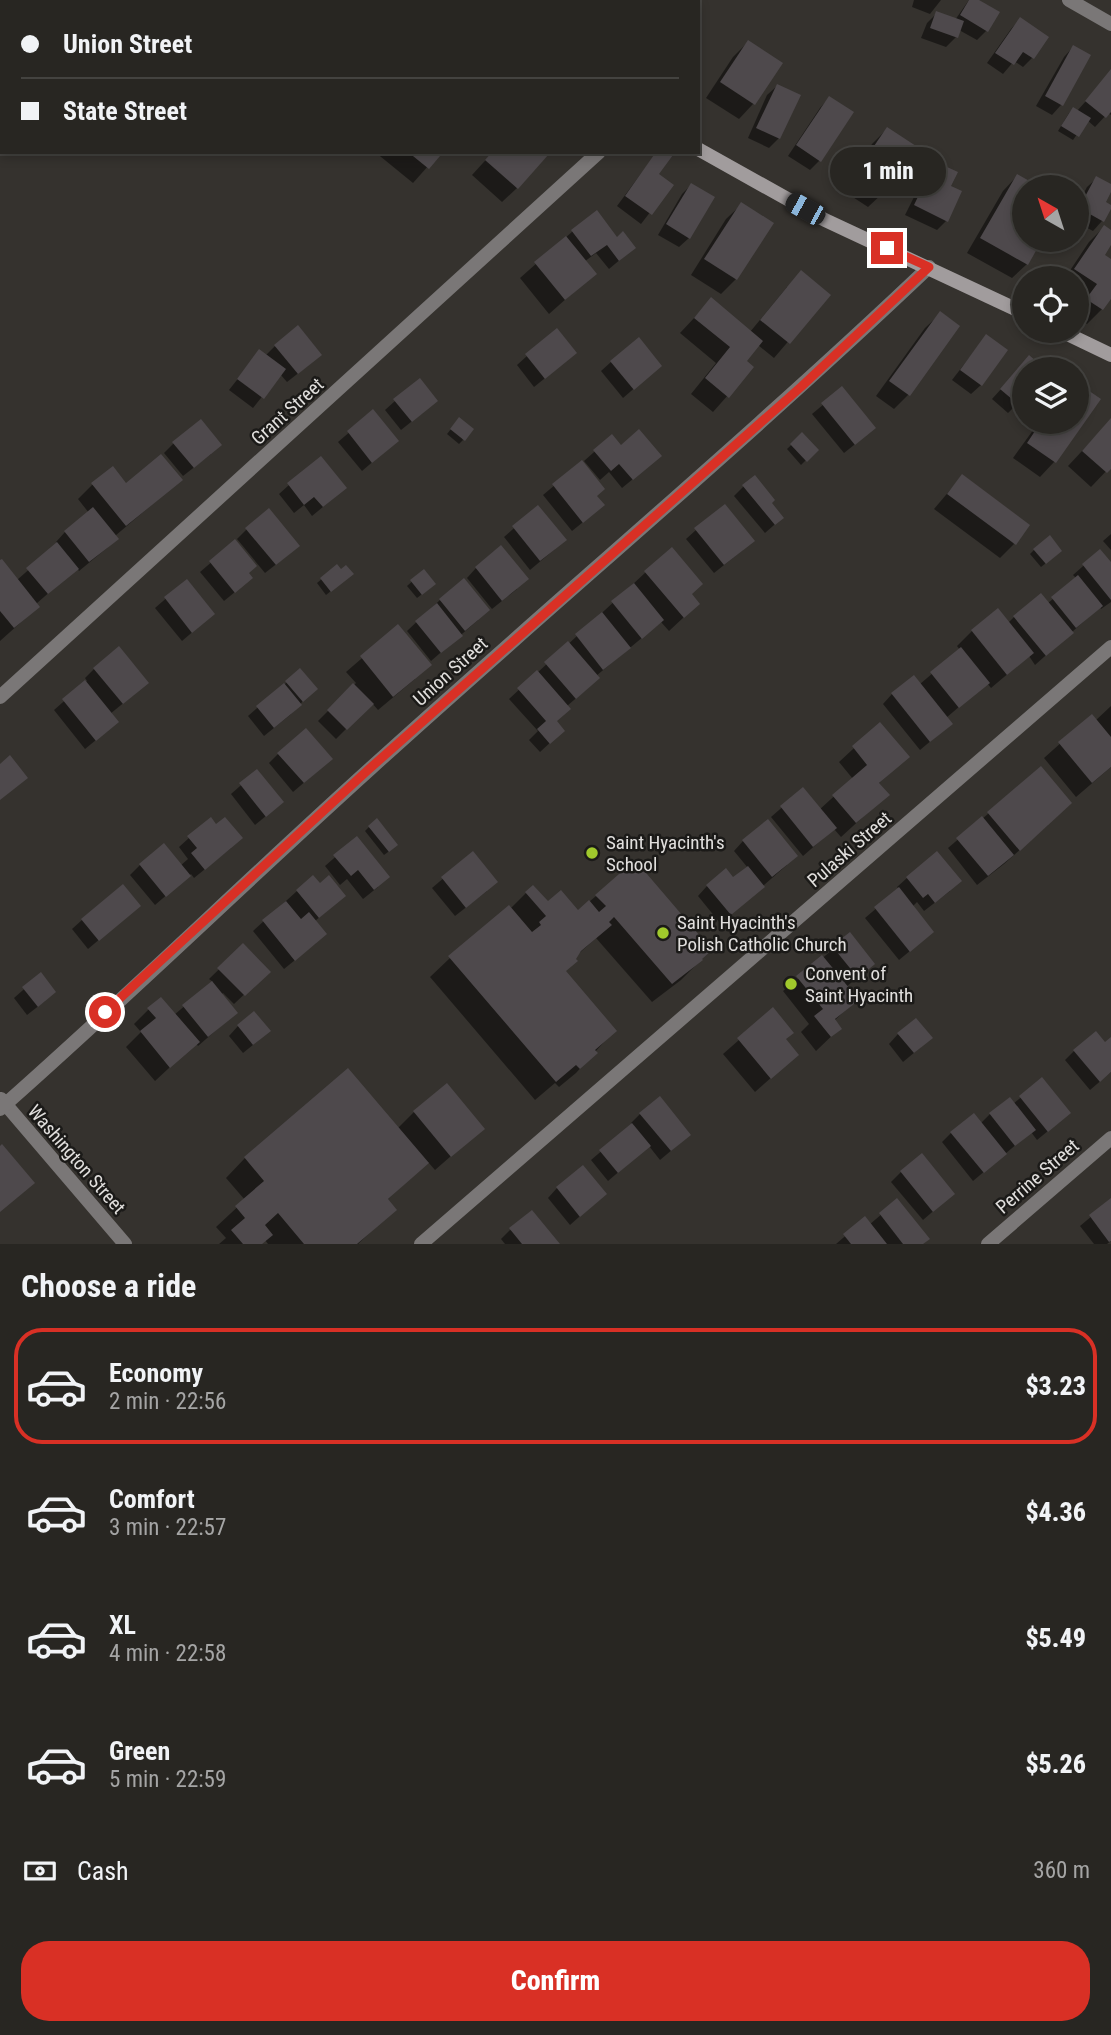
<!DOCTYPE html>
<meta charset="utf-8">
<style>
body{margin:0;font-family:"Roboto Condensed",sans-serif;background:#302e2a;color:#f1f3f6;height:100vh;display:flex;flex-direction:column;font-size:26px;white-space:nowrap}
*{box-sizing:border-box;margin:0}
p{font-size:23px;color:#a5a5a5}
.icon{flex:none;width:38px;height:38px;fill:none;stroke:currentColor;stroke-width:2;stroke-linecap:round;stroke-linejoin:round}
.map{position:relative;height:1244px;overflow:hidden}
.drawer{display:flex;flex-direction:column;background:#282622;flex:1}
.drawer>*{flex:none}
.top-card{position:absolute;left:0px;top:0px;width:700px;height:154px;box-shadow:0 4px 10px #0003,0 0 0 2px #444340;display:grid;align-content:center;height:154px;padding:0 21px;background:#282622}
.needle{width:46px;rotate:321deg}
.buttons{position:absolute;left:1012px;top:175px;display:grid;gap:14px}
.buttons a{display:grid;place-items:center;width:77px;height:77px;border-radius:50%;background:#282622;box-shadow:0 4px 10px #0003,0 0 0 2px #444340;font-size:35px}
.end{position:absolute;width:32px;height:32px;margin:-16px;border:9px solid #d93025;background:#fff;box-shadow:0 0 0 4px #fff}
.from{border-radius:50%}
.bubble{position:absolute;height:49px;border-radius:24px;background:#282622;box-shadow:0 4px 10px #0003,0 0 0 2px #444340;font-size:23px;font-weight:800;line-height:49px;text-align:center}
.car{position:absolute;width:21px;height:42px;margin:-21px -10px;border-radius:9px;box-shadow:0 0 5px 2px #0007;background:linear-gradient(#222 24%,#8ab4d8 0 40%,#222 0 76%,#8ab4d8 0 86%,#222 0)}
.top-card b{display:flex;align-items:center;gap:24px;height:66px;font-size:26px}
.top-card b+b{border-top:2px solid #444340}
.top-card i{width:18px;height:18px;background:#f1f3f6}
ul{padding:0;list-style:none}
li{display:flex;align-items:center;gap:21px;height:116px;margin:0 14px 10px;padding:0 7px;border:4px solid transparent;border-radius:28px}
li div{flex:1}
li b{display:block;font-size:26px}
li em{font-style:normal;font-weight:800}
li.current{border-color:#d93025}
li>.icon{width:63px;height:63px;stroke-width:1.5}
h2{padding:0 21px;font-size:32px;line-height:84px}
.pay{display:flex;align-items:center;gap:18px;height:77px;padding:0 21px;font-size:26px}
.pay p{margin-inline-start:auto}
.button{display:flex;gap:14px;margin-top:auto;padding:14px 21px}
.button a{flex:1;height:80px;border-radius:28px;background:#d93025;color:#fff;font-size:28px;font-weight:800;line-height:80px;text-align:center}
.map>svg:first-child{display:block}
.shadow{fill:#0007}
.building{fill:#4e494c}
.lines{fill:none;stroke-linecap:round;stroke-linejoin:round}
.minor{stroke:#7a7777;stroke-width:14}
.tertiary{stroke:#7a7777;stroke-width:14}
.secondary{stroke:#a19c9d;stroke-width:14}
.route{stroke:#d93025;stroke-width:9}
.poi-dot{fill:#a0c92c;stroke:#1b1a18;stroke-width:2.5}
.labels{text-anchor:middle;stroke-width:5;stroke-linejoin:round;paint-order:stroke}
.street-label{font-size:19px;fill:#e1dfdd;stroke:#1b1a18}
.poi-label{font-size:19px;fill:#e1dfdd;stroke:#1b1a18;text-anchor:start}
</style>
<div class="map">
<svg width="1111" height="1244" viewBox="0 0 1111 1244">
<rect width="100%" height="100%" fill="#35322e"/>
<g class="shadow">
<polygon points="121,0 141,0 140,2"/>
<polygon points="263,0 299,0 262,2"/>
<polygon points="544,0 590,0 544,2"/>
<polygon points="650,0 680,0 649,2"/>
<polygon points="914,0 941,0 930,14 912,7"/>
<polygon points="969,0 976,0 987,30 977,40 959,30 956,37 946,47 921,38 927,23 937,13 955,20"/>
<polygon points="1020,19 1032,58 1023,67 1014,61 1003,74 987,63 1011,29"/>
<polygon points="748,42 780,63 753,104 739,119 706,98 733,57"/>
<polygon points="1073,47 1089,56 1061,105 1052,115 1036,106 1064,57"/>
<polygon points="1111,73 1111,115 1108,113 1095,127 1087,120 1073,140 1058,131 1069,113 1073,109 1077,111"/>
<polygon points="777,86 779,138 769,148 748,138 767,95"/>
<polygon points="829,98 819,161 810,170 788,156 820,108"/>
<polygon points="887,129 883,193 868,207 842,190 872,144"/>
<polygon points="375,152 432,152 437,156 413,183"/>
<polygon points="493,152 517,188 502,202 472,175"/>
<polygon points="657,152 656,174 671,185 641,224 617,206"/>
<polygon points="948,169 946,221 937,230 905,215 919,187 928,178 937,182"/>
<polygon points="1017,176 1037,187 1024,187 1024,240 1040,240 1027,264 1012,278 967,253 1003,191"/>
<polygon points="1097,178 1111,186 1111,189 1103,203 1102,221 1093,231 1076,222 1076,208 1087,187"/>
<polygon points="691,185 689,238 679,247 658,235 682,194"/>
<polygon points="741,205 736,279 721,294 691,275 726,219"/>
<polygon points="1104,227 1111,232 1111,242 1103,255 1111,261 1111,295 1102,309 1087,324 1076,317 1076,310 1083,299 1076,295 1076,278 1065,278 1089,242"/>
<polygon points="573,231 617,239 634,248 609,269 596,253 584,262 594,274 549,314 520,278"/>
<polygon points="787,287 828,295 774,358 758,345 744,361 752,368 713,412 691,394 716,363 680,333 711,300 750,332"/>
<polygon points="940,314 908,395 894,409 876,396 925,328"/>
<polygon points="986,336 981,385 971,394 952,380"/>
<polygon points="275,346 310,364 287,382 280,374 253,408 229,390 259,352 265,356"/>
<polygon points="527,356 565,362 534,387 517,365"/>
<polygon points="1029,358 1042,369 1024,369 1017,404 1008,413 992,399"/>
<polygon points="611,362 660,366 623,398 601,371"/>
<polygon points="842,389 864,437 844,453 812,414"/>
<polygon points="1098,400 1054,462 1040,477 1013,458 1039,422 1076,422"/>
<polygon points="395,401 426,410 401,430 385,410"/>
<polygon points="373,412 397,441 362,471 338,442"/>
<polygon points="1111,420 1111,466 1091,487 1068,466"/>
<polygon points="455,424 463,440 459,444 447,434"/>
<polygon points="802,435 816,450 801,465 787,449"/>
<polygon points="611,437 621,448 650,465 622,488 609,472 600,480 584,461"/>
<polygon points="174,443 211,454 183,476 164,453"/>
<polygon points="581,463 593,514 572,531 543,495"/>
<polygon points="962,476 1014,544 1000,558 934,509"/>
<polygon points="181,480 115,536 107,548 79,571 77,568 36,604 38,607 0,641 0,562 17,580 58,544 56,542 65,532 89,513 78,499 92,485 126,485"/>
<polygon points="289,485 335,497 312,516 304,505 294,513 279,494"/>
<polygon points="744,486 770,503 782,518 765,533 734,496"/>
<polygon points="538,507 555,549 530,570 504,537"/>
<polygon points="247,529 288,555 265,573 237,539"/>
<polygon points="696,530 743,550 714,573 686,539"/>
<polygon points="1111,534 1111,550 1103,541"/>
<polygon points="235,542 241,587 224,601 200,572"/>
<polygon points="1034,550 1056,555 1041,567 1030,554"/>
<polygon points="1100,551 1111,565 1111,602 1101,609 1100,607 1035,665 1029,656 991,688 987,683 946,718 951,724 920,750 883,704 892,694 920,684 960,650 957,646 972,631 998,610 1008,623 1014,617 1048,603 1077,579 1073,575"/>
<polygon points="337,566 347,578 326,595 317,583"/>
<polygon points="476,568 517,589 492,609 467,578"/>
<polygon points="424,571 430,588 417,598 407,586"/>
<polygon points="646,572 690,595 698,604 669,631 661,622 596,676 588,688 567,706 555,722 553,740 540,752 529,740 538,731 509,699"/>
<polygon points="186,581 203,623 182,641 155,608"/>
<polygon points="440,600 478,620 431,661 407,631"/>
<polygon points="398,627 415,679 378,710 372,703 336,739 318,721 356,683 346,672"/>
<polygon points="94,669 137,692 110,714 107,731 85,749 54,710 87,681 85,678"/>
<polygon points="300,671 315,688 290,715 264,736 248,716"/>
<polygon points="1111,706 1111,767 1076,797 1044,758 1091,716 1095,721"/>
<polygon points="880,724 908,757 878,784 887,795 841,837 834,829 803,856 771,817 803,789 819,810 853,779 839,762"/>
<polygon points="278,754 321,768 293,792 269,763"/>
<polygon points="257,771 272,811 255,825 231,794"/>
<polygon points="989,813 1048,825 1004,864 977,885 948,848"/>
<polygon points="210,819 231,848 194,878 191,874 155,905 130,875 140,865 180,866 188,859 179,847"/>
<polygon points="369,827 392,849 384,855 365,831"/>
<polygon points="357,838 378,887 363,899 347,879 340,885 325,866"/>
<polygon points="743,841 787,865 720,923 698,896 707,886 733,880 748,868 734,851"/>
<polygon points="473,853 487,891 455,916 432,888"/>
<polygon points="907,878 950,891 924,911 917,902 912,907 922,941 899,960 865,918 899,889 897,887"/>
<polygon points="297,891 334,905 315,921 316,943 284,969 253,931"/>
<polygon points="526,893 548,904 577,912 596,896 701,960 681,980 652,1002 596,938 575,957 564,972 614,1031 576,1073 559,1087 555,1083 535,1100 430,977 450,958 510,909"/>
<polygon points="139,906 88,949 72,929 82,920"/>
<polygon points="850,935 863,973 846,987 856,1000 834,1021 840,1028 816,1051 801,1032 809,1024 783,991"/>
<polygon points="243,946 268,972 234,1004 223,993 221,995 236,1013 198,1046 196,1043 155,1081 126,1047 141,1032 134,1024 149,1009 174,1015 213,982 209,979"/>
<polygon points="40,975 45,1001 27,1015 14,998"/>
<polygon points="773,1010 784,1040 797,1055 755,1092 723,1054"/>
<polygon points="238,1026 259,1040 243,1053 229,1036"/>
<polygon points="898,1034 921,1047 903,1062 889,1044"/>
<polygon points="1111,1039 1111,1072 1090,1090 1065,1060 1074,1051 1105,1044"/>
<polygon points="1042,1080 1059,1122 1037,1140 1031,1132 973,1181 942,1142 951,1133 980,1124 990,1114 1013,1104"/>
<polygon points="414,1112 482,1129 435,1170 428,1162 387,1200 395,1209 358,1244 268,1244 265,1240 261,1244 219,1244 226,1238 216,1227 245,1200 226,1178 245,1158 397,1129"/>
<polygon points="640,1114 679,1144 660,1160 649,1146 608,1181 591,1160 632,1125 631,1123"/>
<polygon points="901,1172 953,1194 923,1220 891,1182"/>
<polygon points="557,1188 605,1194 570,1225 548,1198"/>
<polygon points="1111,1200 1111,1241 1107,1244 1094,1244 1080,1226"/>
<polygon points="897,1201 922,1244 836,1244 865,1219 869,1225"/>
<polygon points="510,1230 558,1244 505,1244 501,1239"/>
</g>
<g class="building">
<polygon points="969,0 979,0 1000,12 988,32 960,15"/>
<polygon points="936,11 964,21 958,38 930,28"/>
<polygon points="1020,17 1049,37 1034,59 1023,52 1014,65 995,53"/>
<polygon points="748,40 783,63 755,105 720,82"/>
<polygon points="1073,45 1091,55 1063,106 1045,96"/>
<polygon points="1111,69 1111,112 1106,118 1085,101"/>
<polygon points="777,84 801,95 780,139 756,128"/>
<polygon points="829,96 854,112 821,162 796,145"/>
<polygon points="1073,107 1091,118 1079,137 1061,126"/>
<polygon points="887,127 916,146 884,194 855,174"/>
<polygon points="408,152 435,152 440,156 429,169"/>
<polygon points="492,152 548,152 549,154 518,189 485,160"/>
<polygon points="656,152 670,152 673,155 659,174 674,185 652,215 625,196"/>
<polygon points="947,167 958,172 951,186 962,191 948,222 914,205 928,176 940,181"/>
<polygon points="1017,174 1040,187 1024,187 1024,240 1042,240 1028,265 980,238"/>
<polygon points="1096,176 1111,184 1111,192 1106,202 1111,205 1111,209 1104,222 1079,208"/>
<polygon points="691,183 715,197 690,239 666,224"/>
<polygon points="741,202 774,223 737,280 704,259"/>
<polygon points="597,210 617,237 623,231 636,248 619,261 607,245 591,256 571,230"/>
<polygon points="1104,225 1111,230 1111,245 1105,255 1111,259 1111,299 1103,310 1086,299 1097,284 1074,269"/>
<polygon points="566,236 597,274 565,300 534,262"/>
<polygon points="801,270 831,295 790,344 760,320"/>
<polygon points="711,297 763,341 747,361 754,367 729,398 705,378 730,347 694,318"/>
<polygon points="940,311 960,326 910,396 889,381"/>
<polygon points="298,325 322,355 298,374 274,345"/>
<polygon points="557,328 577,353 545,379 525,354"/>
<polygon points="986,334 1008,350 982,386 960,370"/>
<polygon points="639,337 662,366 634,390 610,361"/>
<polygon points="259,349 286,369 264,399 237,379"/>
<polygon points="1029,355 1045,369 1024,369 1024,399 1019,405 1000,389"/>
<polygon points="420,378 438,401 412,422 393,399"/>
<polygon points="1076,382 1101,399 1056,463 1027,443 1041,422 1076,422"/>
<polygon points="842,386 876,428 855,445 821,403"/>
<polygon points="373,409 399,441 372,463 347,431"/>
<polygon points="459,417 474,429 465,441 450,429"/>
<polygon points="1111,418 1111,469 1107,473 1082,451"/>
<polygon points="201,419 222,445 194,468 172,442"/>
<polygon points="639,429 662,456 633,480 619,464 611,471 593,450 612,434 621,445"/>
<polygon points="802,432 819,450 807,462 790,444"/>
<polygon points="161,454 183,480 126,526 91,483 113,466 126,483"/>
<polygon points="321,456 347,488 323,507 314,497 304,505 287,483"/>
<polygon points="582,460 605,489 597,496 605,505 583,523 552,484"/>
<polygon points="962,474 1030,525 1016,545 947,494"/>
<polygon points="755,475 775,500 772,503 784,518 775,525 742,485"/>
<polygon points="725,504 755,541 724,565 694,528"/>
<polygon points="538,505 567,540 540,561 512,526"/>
<polygon points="93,507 119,539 89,562 64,531"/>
<polygon points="269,508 300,546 276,565 245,528"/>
<polygon points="1050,535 1062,551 1046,564 1033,549"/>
<polygon points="235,539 257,566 249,573 253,578 235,593 209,561"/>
<polygon points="57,542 79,569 48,594 26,568"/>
<polygon points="501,545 529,579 502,601 475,567"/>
<polygon points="672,547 703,584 692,594 700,604 684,618 644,571"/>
<polygon points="1100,549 1111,562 1111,600 1082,564"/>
<polygon points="2,559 40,607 14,628 0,611 0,560"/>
<polygon points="337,564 341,569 346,565 354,574 331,592 320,578"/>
<polygon points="424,569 436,584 422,595 410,580"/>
<polygon points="1078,575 1103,606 1076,628 1051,597"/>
<polygon points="464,578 490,610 465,631 439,599"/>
<polygon points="187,579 215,614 192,633 164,597"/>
<polygon points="634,583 664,620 642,639 611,601"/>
<polygon points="1041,593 1074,633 1046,656 1013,616"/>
<polygon points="437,603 463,636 441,653 415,621"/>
<polygon points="998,608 1034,653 1007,675 971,630"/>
<polygon points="602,612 631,648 603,670 575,634"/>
<polygon points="398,624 432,665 393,697 360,656"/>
<polygon points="568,641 600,678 576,699 544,662"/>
<polygon points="119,646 149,683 123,704 93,668"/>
<polygon points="961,647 990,683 959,708 930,672"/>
<polygon points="300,668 318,689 303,702 285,681"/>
<polygon points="537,670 571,709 557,721 565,731 550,744 537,729 546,721 517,688"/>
<polygon points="914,675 953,724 930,742 891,693"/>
<polygon points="85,680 119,722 96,741 62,699"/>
<polygon points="284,683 302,705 274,728 256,706"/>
<polygon points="353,683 374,704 347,730 327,710"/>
<polygon points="1092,714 1111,737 1111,767 1092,783 1058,742"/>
<polygon points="880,722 910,757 879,783 890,795 856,823 832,795 867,765 852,746"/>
<polygon points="306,728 333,759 304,783 277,753"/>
<polygon points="10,755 28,778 0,800 0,764"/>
<polygon points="1041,766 1072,803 1020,851 987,812"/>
<polygon points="257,769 284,802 266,817 239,783"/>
<polygon points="803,787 837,828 813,847 780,806"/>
<polygon points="982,816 1014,855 988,876 956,838"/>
<polygon points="211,817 216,824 225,817 243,838 205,870 191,853 197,848 187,836"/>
<polygon points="377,818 398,845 389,852 368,826"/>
<polygon points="768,819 798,856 772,877 742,840"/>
<polygon points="357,836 390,877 374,890 358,870 351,876 333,855"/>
<polygon points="164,843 191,876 166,897 139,864"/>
<polygon points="473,851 498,882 466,908 441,877"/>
<polygon points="937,851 962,881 935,903 928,894 923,898 906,877"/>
<polygon points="635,860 712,950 702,959 703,960 672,984 614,917 609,922 612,925 581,951 576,959 578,961 566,971 617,1031 595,1050 598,1053 580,1069 576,1065 556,1082 448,956 509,905 532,932 541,925 539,922 546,916 525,892 533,885 548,901 561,890 578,910 589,900 599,912 606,906 595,895"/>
<polygon points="748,866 765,887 731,915 706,885 726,868 733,877"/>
<polygon points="313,875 320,883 329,875 346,896 319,918 296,890"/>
<polygon points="123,884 141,906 99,941 81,919"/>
<polygon points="899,887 934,932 910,952 874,907"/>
<polygon points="286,901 301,919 309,912 327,934 295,961 262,920"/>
<polygon points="850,932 875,964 858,978 832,946"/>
<polygon points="243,943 271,972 245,996 217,968"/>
<polygon points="822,955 859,1000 835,1019 842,1029 831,1037 814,1016 823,1009 796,976"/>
<polygon points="41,972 56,992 38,1007 22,987"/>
<polygon points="212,981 238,1013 208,1037 182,1005"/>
<polygon points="161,997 200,1042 170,1068 140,1031 156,1018 147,1008"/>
<polygon points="773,1007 794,1033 786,1039 799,1055 771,1079 737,1038"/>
<polygon points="254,1011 271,1031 253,1045 237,1025"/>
<polygon points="916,1018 933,1038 914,1053 897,1033"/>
<polygon points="1096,1031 1105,1042 1111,1037 1111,1072 1100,1082 1073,1050"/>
<polygon points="348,1068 429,1163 388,1199 397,1210 357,1244 304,1244 278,1213 265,1225 273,1235 262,1244 243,1244 231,1230 245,1218 235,1206 264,1181 244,1157"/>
<polygon points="1042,1077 1071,1113 1048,1132 1019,1096"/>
<polygon points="447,1083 485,1129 451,1157 413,1111"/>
<polygon points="660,1096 691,1135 671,1151 639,1113"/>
<polygon points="1010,1097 1036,1130 1015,1146 989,1113"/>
<polygon points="974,1113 1007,1154 984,1173 950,1132"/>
<polygon points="632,1123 651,1146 618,1173 599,1150"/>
<polygon points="2,1144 35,1183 0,1212 0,1146"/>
<polygon points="922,1153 955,1194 933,1212 900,1171"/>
<polygon points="583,1165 607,1194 580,1217 556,1187"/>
<polygon points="897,1198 930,1239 923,1244 903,1244 879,1213"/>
<polygon points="1111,1198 1111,1241 1109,1242 1089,1215"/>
<polygon points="532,1210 560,1244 522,1244 509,1228"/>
<polygon points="865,1216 887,1244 851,1244 843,1234"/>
</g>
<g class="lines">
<g class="minor">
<polyline points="1069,0 1111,24"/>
<polyline points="0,697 599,152"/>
<polyline points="1,1099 125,1244"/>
<path d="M0,1109C126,998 247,880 371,768C556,600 748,439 929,267"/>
<polyline points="421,1244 1111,647"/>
</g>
<polyline class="tertiary" points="988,1244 1111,1138"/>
<g class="secondary">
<polyline points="447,0 450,2"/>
<polyline points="698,149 825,220 1024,313"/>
<polyline points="1061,331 1111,355"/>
</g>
</g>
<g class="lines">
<polyline class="route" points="105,1012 368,770 802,386 929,267 887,248"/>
</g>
<g class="poi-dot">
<circle cx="592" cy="853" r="7"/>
<circle cx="663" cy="933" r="7"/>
<circle cx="791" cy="984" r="7"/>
</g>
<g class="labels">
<g class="street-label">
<text transform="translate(287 411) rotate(-42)" y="7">Grant Street</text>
<text transform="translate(450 671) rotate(-42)" y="7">Union Street</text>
<text transform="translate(849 849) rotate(-41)" y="7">Pulaski Street</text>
<text transform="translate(77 1159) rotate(49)" y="7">Washington Street</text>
<text transform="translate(1037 1176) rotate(-41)" y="7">Perrine Street</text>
</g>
<g class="poi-label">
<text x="606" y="849">Saint Hyacinth's<tspan x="606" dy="22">School</tspan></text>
<text x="677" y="929">Saint Hyacinth's<tspan x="677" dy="22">Polish Catholic Church</tspan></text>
<text x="805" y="980">Convent of<tspan x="805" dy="22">Saint Hyacinth</tspan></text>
</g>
</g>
</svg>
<div class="buttons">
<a><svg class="needle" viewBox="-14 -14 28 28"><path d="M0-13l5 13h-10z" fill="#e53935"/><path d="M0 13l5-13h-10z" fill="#a5a5a5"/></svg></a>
<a><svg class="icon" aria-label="locate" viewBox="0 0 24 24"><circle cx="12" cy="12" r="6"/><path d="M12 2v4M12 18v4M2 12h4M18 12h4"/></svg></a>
<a><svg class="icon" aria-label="layers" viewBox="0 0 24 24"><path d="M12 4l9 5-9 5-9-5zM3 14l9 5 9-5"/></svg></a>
</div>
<i class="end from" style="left:105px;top:1012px"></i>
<i class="end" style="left:887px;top:248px"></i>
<div class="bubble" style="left:830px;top:147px;width:116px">1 min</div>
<i class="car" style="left:805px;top:209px;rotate:299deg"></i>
<div class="top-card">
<b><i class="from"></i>Union Street</b>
<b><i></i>State Street</b>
</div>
</div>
<section class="drawer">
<h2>Choose a ride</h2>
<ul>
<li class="current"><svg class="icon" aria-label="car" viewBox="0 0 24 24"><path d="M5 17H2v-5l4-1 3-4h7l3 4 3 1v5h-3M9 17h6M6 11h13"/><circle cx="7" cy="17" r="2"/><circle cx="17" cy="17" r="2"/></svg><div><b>Economy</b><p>2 min · 22:56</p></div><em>$3.23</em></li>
<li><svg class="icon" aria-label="car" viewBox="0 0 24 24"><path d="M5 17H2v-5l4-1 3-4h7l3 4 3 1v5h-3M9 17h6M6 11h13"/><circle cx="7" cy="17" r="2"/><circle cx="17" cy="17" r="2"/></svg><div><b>Comfort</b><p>3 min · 22:57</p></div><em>$4.36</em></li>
<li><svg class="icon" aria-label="car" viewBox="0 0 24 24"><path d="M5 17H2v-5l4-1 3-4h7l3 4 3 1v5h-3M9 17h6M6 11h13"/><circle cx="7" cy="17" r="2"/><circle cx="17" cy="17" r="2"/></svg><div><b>XL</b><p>4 min · 22:58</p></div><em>$5.49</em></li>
<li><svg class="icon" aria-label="car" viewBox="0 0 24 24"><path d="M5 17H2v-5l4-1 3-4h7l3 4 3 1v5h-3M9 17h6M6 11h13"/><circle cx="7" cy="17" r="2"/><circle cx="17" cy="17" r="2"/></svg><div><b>Green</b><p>5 min · 22:59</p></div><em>$5.26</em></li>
</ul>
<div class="pay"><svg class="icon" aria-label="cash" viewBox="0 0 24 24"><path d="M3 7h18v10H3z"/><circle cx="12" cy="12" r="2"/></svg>Cash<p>360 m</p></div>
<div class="button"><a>Confirm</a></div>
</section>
